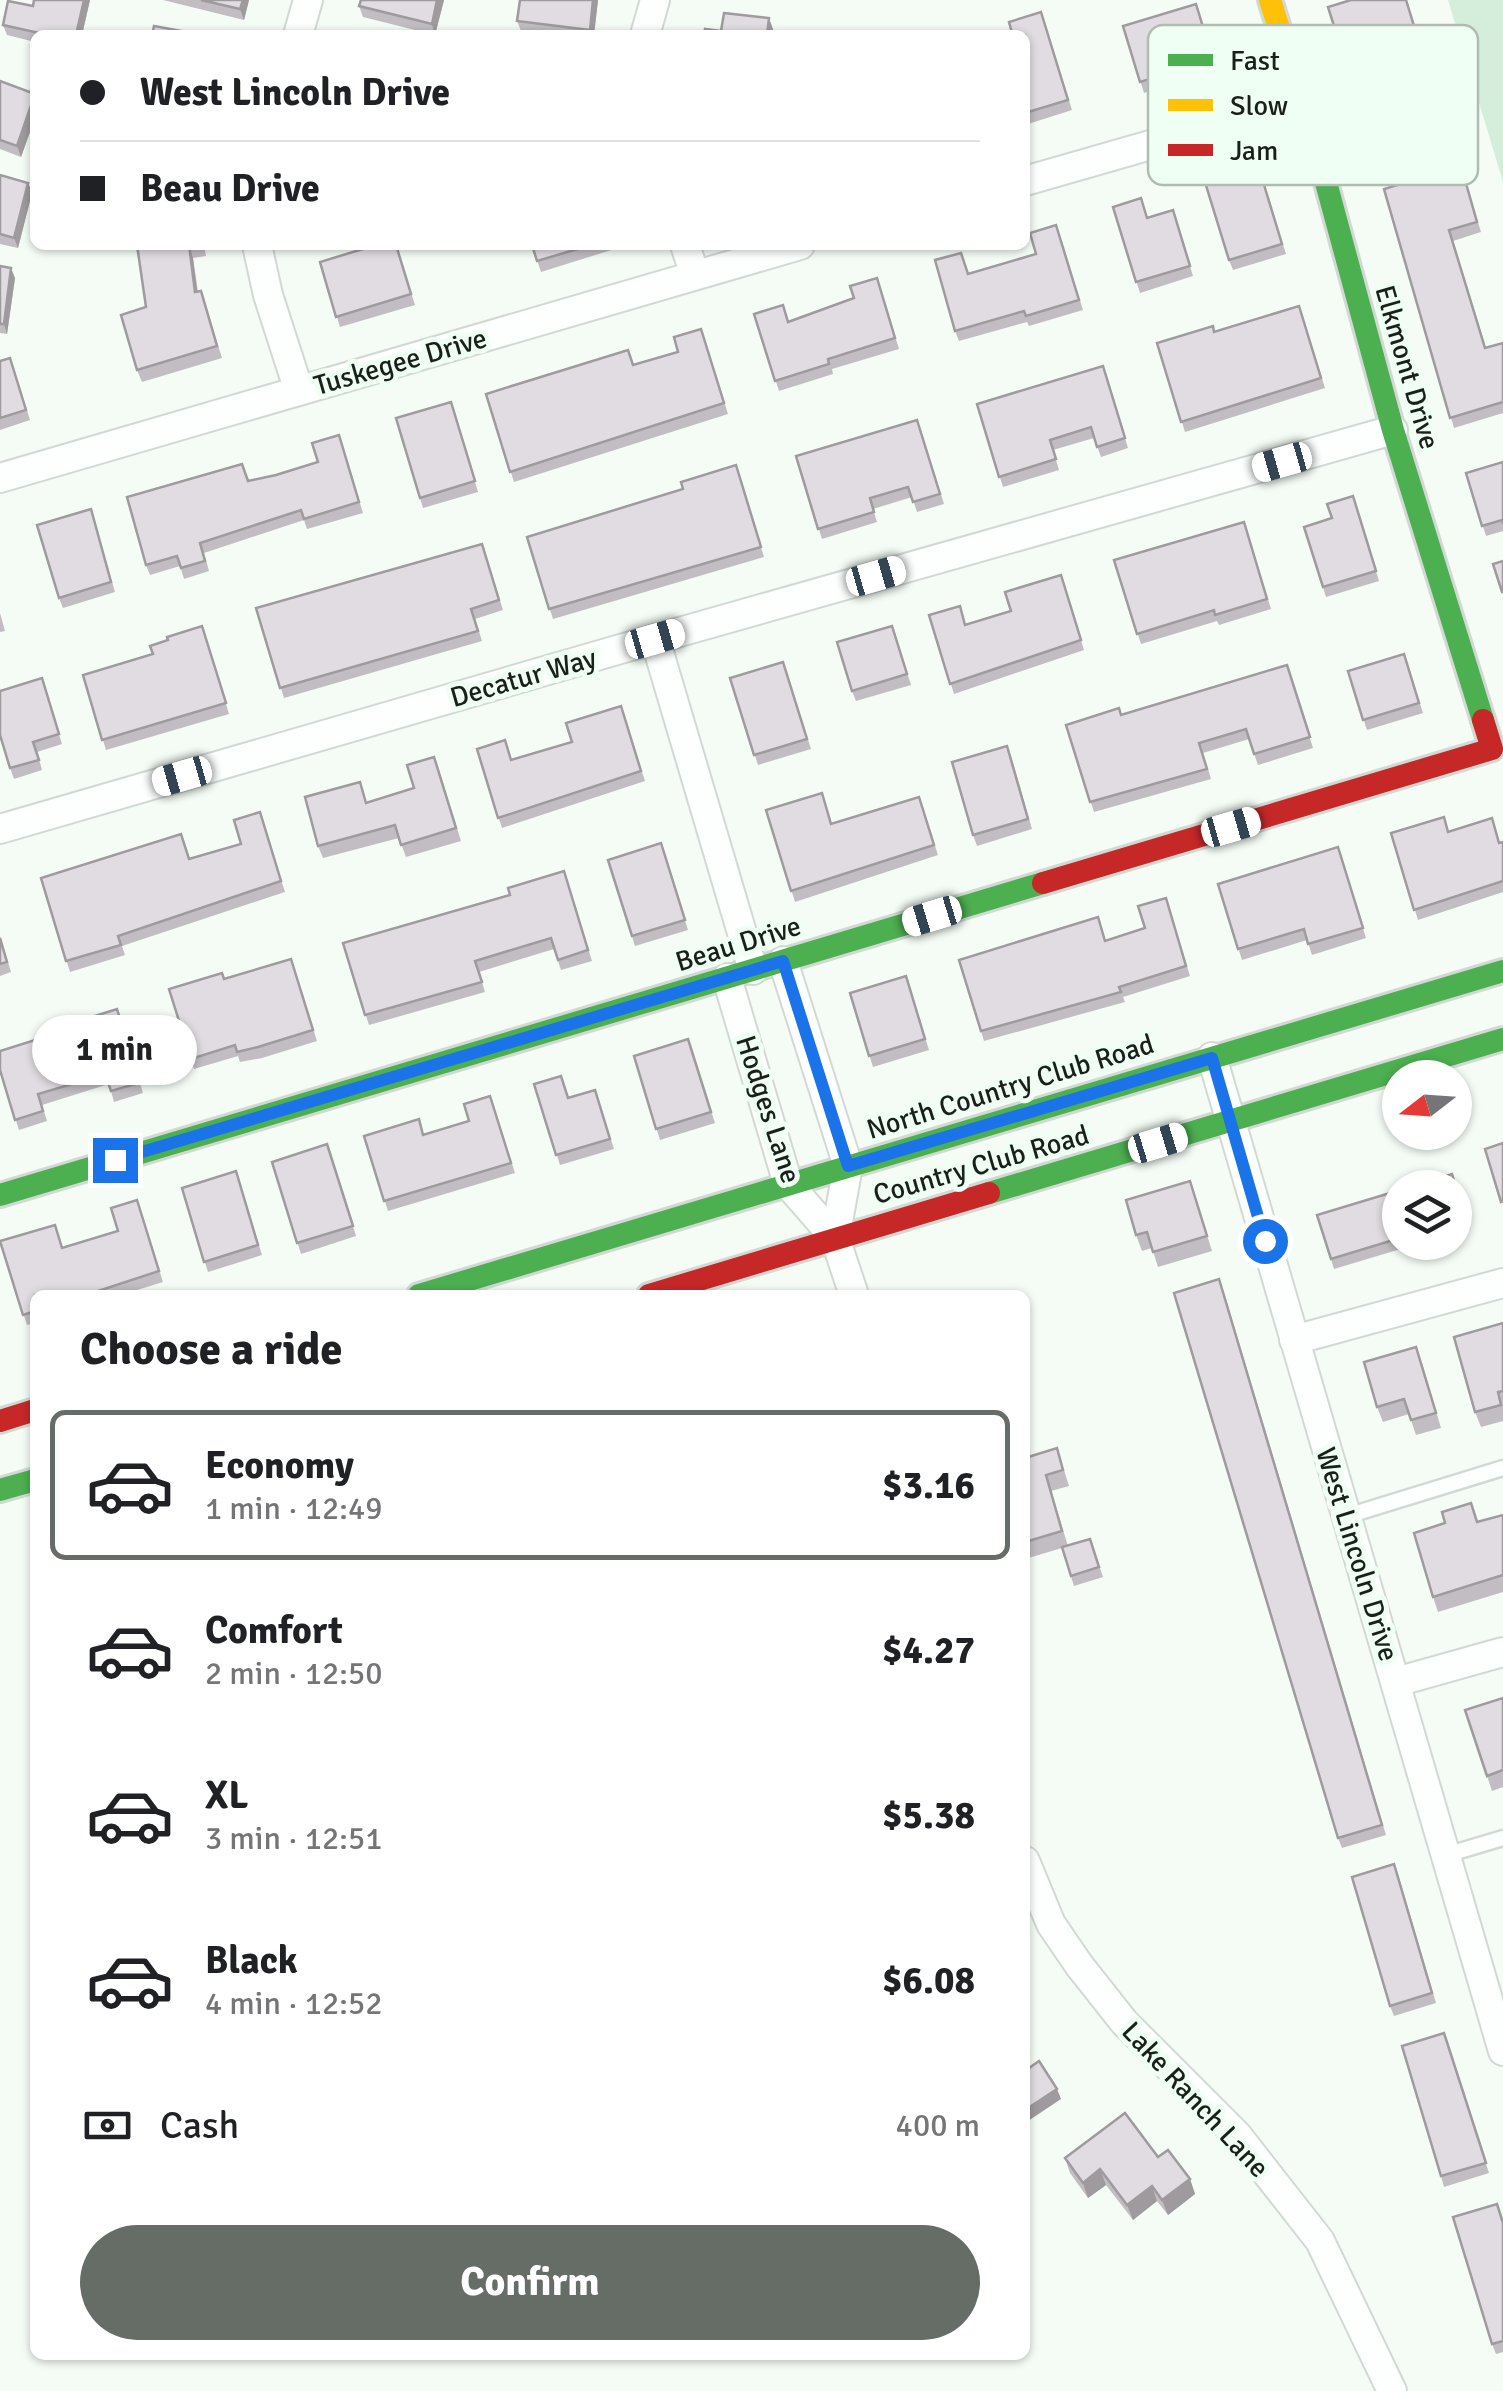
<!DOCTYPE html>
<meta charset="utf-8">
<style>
body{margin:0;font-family:Signika,sans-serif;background:#f6f6f6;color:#202124;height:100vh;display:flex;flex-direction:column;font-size:38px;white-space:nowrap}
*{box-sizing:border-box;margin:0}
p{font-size:32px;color:#757577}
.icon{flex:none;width:55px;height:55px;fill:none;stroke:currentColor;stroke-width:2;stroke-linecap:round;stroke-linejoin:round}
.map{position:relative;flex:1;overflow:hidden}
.drawer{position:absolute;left:30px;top:1290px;width:1000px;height:1070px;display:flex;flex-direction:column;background:#fff;border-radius:15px;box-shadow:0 2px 8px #0004}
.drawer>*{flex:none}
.top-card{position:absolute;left:30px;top:30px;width:1000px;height:220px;border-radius:15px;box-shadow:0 2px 8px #0004;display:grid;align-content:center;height:220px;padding:0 50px;background:#fff}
.needle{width:65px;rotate:253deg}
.buttons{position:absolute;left:1382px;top:1060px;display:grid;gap:20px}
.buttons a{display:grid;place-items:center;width:90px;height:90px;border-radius:50%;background:#fff;box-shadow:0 2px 8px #0004;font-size:50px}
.end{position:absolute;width:45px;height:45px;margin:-22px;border:12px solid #1a73e8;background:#fff;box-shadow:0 0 0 5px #fff}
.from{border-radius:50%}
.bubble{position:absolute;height:70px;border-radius:35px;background:#fff;box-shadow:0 2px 8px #0004;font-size:32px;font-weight:700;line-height:70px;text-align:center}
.car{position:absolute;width:30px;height:60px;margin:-30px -15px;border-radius:12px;box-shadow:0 0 8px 2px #0007;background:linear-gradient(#fff 24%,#345 0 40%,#fff 0 76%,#345 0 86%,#fff 0)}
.top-card b{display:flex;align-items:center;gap:35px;height:95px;font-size:38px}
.top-card b+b{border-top:2px solid #e0e0e0}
.top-card i{width:25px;height:25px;background:#202124}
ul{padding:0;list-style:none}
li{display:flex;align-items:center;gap:30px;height:150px;margin:0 20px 15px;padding:0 30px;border:5px solid transparent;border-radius:15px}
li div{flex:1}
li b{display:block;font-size:38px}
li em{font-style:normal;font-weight:700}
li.current{border-color:#666d67}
li>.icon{width:90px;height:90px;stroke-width:1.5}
h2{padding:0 50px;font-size:45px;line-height:120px}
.pay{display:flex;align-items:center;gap:25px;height:110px;padding:0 50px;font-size:38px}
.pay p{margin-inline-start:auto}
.button{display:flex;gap:20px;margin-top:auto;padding:20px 50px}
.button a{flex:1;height:115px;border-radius:60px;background:#666d67;color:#fff;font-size:40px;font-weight:700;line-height:115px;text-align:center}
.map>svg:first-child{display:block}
.green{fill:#d5eedb}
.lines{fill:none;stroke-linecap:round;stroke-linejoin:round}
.lane-casing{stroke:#d2d9d3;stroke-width:19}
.street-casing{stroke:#d2d9d3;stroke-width:32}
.fast-casing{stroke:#d2d9d3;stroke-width:28}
.slow-casing{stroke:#d2d9d3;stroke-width:28}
.jam-casing{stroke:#d2d9d3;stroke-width:28}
.lane{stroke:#fdfffe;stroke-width:14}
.street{stroke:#fdfffe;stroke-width:28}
.fast{stroke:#4caf50;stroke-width:22}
.slow{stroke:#ffc107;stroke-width:22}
.jam{stroke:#c62828;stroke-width:22}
.wall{fill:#c2bdc2}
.shaded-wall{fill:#9e9a9e}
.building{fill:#e1dce1;stroke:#9e9a9e;stroke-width:2.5}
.route{stroke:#1a73e8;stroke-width:12}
.labels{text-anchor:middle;stroke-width:10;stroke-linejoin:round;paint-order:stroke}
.street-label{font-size:28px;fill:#19201b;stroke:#f0fff3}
.key{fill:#f0fff3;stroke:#b0bcb2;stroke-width:2.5}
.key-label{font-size:28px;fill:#19201b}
</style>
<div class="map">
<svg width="1503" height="2391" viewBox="0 0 1503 2391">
<rect width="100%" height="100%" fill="#f4fcf5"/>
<polygon class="green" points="1448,0 1503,0 1503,182"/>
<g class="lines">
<defs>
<g id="lane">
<polyline points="1347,1516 1503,1468"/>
<polyline points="1446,1855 1503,1838"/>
</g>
<g id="street">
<polyline points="298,35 308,0"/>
<polyline points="645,35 655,0"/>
<polyline points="1025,181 1304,101"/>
<polyline points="257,245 268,295 299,391"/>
<polyline points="685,245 695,275"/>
<polyline points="0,478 800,245"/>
<polyline points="655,639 753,970"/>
<polyline points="0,829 655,639 1393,430"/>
<polyline points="727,978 788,1184 835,1238 848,1166 783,961"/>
<polyline points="1212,1057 1503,2051"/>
<polyline points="835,1238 854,1295"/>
<polyline points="1294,1340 1503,1283"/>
<polyline points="1396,1682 1503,1652"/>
<polyline points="1025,1861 1051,1924 1079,1965 1124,2022 1237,2135 1320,2241 1392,2391"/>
</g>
<g id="fast">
<polyline points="1315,142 1393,430 1483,720"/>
<polyline points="989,1193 1503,1039"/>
<polyline points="0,1195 1043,883"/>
<polyline points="419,1295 1503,971"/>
<polyline points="0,1490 35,1480"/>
</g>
<polyline id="slow" points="1270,0 1315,142"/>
<g id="jam">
<polyline points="1043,883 1492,749 1483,720"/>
<polyline points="649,1295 989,1193"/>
<polyline points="0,1421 35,1410"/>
</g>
</defs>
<use href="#lane" class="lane-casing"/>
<use href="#street" class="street-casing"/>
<use href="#fast" class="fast-casing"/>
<use href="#slow" class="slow-casing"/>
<use href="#jam" class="jam-casing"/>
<use href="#lane" class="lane"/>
<use href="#street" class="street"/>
<use href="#fast" class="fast"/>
<use href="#slow" class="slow"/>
<use href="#jam" class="jam"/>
</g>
<g class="wall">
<polygon points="34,0 90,0 82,35 35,35 35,42 7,35 3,25 33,6"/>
<polygon points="163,0 249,0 244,20"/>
<polygon points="444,0 435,35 363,17 359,6"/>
<polygon points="598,0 594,35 552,35 521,31 517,21"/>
<polygon points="1406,0 1421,49 1349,72 1345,61"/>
<polygon points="1196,4 1217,70 1144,93 1123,26"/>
<polygon points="1041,12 1072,110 1025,125 1025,35 1012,33"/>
<polygon points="1430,75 1450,139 1376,161 1356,98"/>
<polygon points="0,81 35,94 35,118 21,157 0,149"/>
<polygon points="1258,165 1286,254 1233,270 1229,260"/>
<polygon points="0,175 28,183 32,193 18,248 0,244"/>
<polygon points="1464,176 1481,232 1453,241 1486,348 1503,343 1503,413 1454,428 1384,189"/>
<polygon points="1113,207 1148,218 1173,210 1193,276 1140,293"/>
<polygon points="1056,225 1083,310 1029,326 1027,322 959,341 955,331 968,274 1036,254"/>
<polygon points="137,245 204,245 206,256 193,258 198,292 205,303 222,358 142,382 137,370 146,307"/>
<polygon points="396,245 415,305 340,327 320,262"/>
<polygon points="532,245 620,245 621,247 541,272"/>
<polygon points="0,266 15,278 7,334 0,333"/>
<polygon points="877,278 899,349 832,369 833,374 779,391 754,314 788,322 854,298"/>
<polygon points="1299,306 1325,388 1185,432 1157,343 1214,332"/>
<polygon points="701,329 728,414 514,482 486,394 634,365 678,352"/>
<polygon points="10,358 30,420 0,430 0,361"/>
<polygon points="1103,366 1128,448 1101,457 1094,438 1053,450 1059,470 1003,487 977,404"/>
<polygon points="454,412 478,492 423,508 420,498"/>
<polygon points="917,420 944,504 917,512 912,497 873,509 877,522 822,539 796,456"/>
<polygon points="339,435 363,513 307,529 304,520 204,553 209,571 184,579 180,566 150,575 146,565 248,481 276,475 318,462"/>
<polygon points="1503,462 1503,531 1486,536 1466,473"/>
<polygon points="736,465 764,557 553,619 527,537 683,489"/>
<polygon points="1353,496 1379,581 1326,597 1304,527 1332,518"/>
<polygon points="91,509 115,592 63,608 59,598"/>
<polygon points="1244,522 1271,609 1219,625 1217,621 1141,644 1114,560"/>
<polygon points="482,544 503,610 475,619 482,641 284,698 256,608"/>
<polygon points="1061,575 1084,650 954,694 929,615 966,625 1011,611"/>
<polygon points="0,613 5,631 0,632"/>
<polygon points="202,626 229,714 106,750 83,675 153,654"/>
<polygon points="892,626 911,685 856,701 852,691"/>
<polygon points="1404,654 1423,713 1367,730 1348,671"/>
<polygon points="783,662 811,749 758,765 730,678"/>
<polygon points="1287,665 1313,748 1258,765 1249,739 1203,753 1211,779 1094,812 1066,725 1121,715"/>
<polygon points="42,678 62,744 37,752 42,770 14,779 10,768"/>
<polygon points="621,706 645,781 502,828 477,749 512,760 572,742"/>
<polygon points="1011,756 1032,829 977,846 973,835"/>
<polygon points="439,770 461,841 406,857 399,838 323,858 318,846 367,802 414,788"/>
<polygon points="919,797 938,855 795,902 766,810 832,823"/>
<polygon points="260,812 285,892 122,946 125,955 70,972 41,878 190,859 241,844"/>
<polygon points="1449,832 1500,843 1503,842 1503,892 1418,920 1391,833"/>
<polygon points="661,843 688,930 635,946 608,860"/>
<polygon points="1338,847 1366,938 1312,955 1307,940 1242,960 1218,884"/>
<polygon points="564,871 592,961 561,970 554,949 479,972 485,992 369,1025 343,943 510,895"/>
<polygon points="1166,898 1190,976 1123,997 1125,1002 984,1041 959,960 1106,940 1145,928"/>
<polygon points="0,936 11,972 0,976"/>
<polygon points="291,959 317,1041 262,1058 240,1062 238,1056 194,1069 169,989 224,979"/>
<polygon points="906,976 929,1050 873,1067 850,993"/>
<polygon points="117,1009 143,1093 114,1102 109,1084 42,1105 47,1121 19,1130 0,1070 64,1031"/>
<polygon points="688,1039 715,1123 660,1140 634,1056"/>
<polygon points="534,1084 569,1098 595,1090 614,1149 560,1165"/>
<polygon points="490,1096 515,1173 388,1211 364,1136 424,1134 469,1121"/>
<polygon points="327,1144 356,1236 301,1254 272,1162"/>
<polygon points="236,1171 262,1255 208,1272 182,1188"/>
<polygon points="1452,1174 1470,1229 1455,1234 1455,1188"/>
<polygon points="1190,1181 1212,1251 1158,1267 1152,1248 1142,1251 1136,1235"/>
<polygon points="1400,1190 1400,1242 1424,1242 1334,1269 1317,1215"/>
<polygon points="137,1200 163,1282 121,1295 35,1295 35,1323 27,1325 0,1241 63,1248 118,1231"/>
<polygon points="1223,1289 1386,1835 1342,1848 1338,1838"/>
<polygon points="1503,1323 1503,1421 1481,1427 1475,1412"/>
<polygon points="1422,1363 1441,1428 1416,1435 1409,1414 1383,1422 1377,1407"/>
<polygon points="1057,1448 1069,1486 1051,1491 1068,1546 1090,1539 1103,1577 1074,1586 1062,1548 1025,1559 1025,1458"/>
<polygon points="1503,1515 1503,1592 1438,1612 1433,1597 1445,1523 1478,1522"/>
<polygon points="1503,1698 1503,1787 1492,1791 1465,1710"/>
<polygon points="1398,1874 1436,2003 1394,2016 1390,2006"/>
<polygon points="1444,2033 1489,2173 1444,2187 1441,2176"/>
<polygon points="1158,2157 1190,2179 1195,2194 1168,2215 1157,2201 1133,2220 1106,2185 1088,2198 1070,2173 1065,2158"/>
<polygon points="1503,2222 1503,2352 1496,2354 1492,2344"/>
</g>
<g class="shaded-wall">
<polygon points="84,0 90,0 82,35 76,35"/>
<polygon points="243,0 249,0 244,20 240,9"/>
<polygon points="437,0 444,0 435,35 432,24"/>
<polygon points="593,0 598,0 594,35 592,35 590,30"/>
<polygon points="769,18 773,29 772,35 767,35"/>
<polygon points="35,97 35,118 21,157 17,146"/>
<polygon points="28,183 32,193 18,248 14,238"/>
<polygon points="189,245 193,258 199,305 195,292"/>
<polygon points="11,268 15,278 7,334 4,324"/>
<polygon points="1057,2089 1061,2099 1025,2123 1025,2110"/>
<polygon points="1100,2169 1106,2185 1088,2198 1083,2183"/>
<polygon points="1190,2179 1195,2194 1168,2215 1162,2200"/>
<polygon points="1152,2186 1157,2201 1133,2220 1127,2205"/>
</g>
<g class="building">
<polygon points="34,0 84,0 76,35 48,35 3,25 8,1 33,6"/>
<polygon points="201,0 243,0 240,9"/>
<polygon points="361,0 437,0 432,24 359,6"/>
<polygon points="520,0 593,0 590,30 517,21"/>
<polygon points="1351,0 1406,0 1418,39 1345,61 1328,7"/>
<polygon points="1196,4 1213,60 1140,82 1123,26"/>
<polygon points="1041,12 1068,100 1025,113 1025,35 1005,35 1012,33 1009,22"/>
<polygon points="724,13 769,18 767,35 704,35 705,29 721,31"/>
<polygon points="154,26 203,35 152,35"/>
<polygon points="0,81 35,94 17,146 0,140"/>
<polygon points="1258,165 1282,244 1229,260 1205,182"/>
<polygon points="1461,166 1477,222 1449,230 1485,348 1503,343 1503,402 1450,418 1384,189"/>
<polygon points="0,175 28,183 14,238 0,234"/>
<polygon points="1141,198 1147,218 1173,210 1190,266 1136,282 1113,207"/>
<polygon points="1056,225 1079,300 1026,316 1024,311 955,331 935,260 961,253 968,274 1036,254 1030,233"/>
<polygon points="137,245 192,245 189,245 195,292 201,291 217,346 137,370 121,315 146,307"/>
<polygon points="376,245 396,245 411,294 336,317 320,262"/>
<polygon points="532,245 591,245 537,261"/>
<polygon points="0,266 11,268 4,324 0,324"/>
<polygon points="877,278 895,338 828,359 829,364 775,381 754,314 783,305 788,322 854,298 850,286"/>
<polygon points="1299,306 1321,378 1181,422 1157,343 1213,326 1214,332"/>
<polygon points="701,329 724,403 510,472 486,394 628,350 633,365 678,352 674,337"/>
<polygon points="10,358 26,410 0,418 0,361"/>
<polygon points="1103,366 1125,438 1097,447 1091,427 1050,440 1056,459 999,477 977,404"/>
<polygon points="451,402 475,481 420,498 396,418"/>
<polygon points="917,420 940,494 913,502 908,487 870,498 874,512 818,529 796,456"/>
<polygon points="339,435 359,502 304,519 301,510 200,543 205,561 181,568 177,556 146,565 127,497 242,464 248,481 276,475 318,462 312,443"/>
<polygon points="1503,462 1503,524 1502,520 1482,526 1466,473"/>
<polygon points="736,465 761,547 549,609 527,537 683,489 681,482"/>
<polygon points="1353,496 1376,571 1323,587 1304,527 1332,518 1327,504"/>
<polygon points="91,509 111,582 59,598 37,525"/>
<polygon points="1244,522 1267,599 1215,615 1214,610 1137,634 1114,560"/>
<polygon points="482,544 499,600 471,609 478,631 280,688 256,608"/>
<polygon points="1503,561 1503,592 1502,592 1493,564"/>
<polygon points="1061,575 1081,640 950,684 929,615 960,606 965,625 1011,611 1005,592"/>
<polygon points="202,626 226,703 102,740 83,675 153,654 150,646 168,640 167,637"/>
<polygon points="892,626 907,674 852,691 837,642"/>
<polygon points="1404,654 1419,703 1363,720 1348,671"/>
<polygon points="783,662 807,739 754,755 730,678"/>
<polygon points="1287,665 1310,737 1254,754 1246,729 1199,743 1207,769 1090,802 1066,725 1119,708 1121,715"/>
<polygon points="42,678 59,734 33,742 39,760 10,768 0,735 0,691"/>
<polygon points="621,706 641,771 498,818 477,749 505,740 511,760 572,742 566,723"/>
<polygon points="1007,746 1028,819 973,835 952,762"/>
<polygon points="434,757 456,828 401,845 395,825 318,846 305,797 360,782 366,803 414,788 407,765"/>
<polygon points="822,793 831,824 919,797 934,845 791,891 766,810"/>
<polygon points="260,812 281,881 118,936 121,945 66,961 41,878 181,834 189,859 241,844 234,820"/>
<polygon points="1444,817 1448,832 1492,818 1499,843 1503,842 1503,881 1414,910 1391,833"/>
<polygon points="661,843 685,920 632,936 608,860"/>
<polygon points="1338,847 1363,928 1308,944 1304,929 1238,949 1218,884"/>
<polygon points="564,871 588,950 558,960 551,938 475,961 482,982 365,1015 343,943 510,895 508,888"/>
<polygon points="1166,898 1186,966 1119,987 1121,992 981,1031 959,960 1098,917 1105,941 1145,928 1138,906"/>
<polygon points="0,938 7,962 0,964"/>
<polygon points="291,959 313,1030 258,1047 237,1052 235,1045 191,1059 169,989 222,973 224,979"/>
<polygon points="906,976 925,1039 869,1056 850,993"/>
<polygon points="117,1009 139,1083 111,1091 105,1074 38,1094 43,1111 15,1120 0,1070 0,1051 64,1031 63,1026"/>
<polygon points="688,1039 711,1112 656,1129 634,1056"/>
<polygon points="561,1076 568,1098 595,1090 610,1139 556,1155 534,1084"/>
<polygon points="490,1096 511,1163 384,1201 364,1136 419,1119 423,1135 469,1121 464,1104"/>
<polygon points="1503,1143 1503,1201 1501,1202 1485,1149"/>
<polygon points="327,1144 353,1226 297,1243 272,1162"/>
<polygon points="236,1171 258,1245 204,1262 182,1188"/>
<polygon points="1452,1174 1466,1219 1455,1222 1455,1188 1407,1188"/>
<polygon points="1190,1181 1207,1236 1153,1252 1147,1232 1136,1235 1126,1200"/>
<polygon points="1400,1190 1400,1238 1331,1259 1317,1215"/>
<polygon points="137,1200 159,1271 86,1295 35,1295 35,1311 23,1315 0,1241 55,1225 62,1248 118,1231 111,1208"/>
<polygon points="1219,1279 1382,1825 1338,1838 1174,1293"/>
<polygon points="1503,1323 1503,1391 1498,1392 1501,1405 1475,1412 1454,1337"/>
<polygon points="1416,1347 1436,1413 1411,1420 1404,1399 1377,1407 1364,1362"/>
<polygon points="1057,1448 1063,1470 1046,1475 1062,1531 1025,1542 1025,1458"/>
<polygon points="1471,1503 1477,1522 1503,1515 1503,1575 1433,1597 1414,1533 1445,1523 1442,1512"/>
<polygon points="1090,1539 1099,1567 1071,1576 1062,1547"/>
<polygon points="1503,1698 1503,1770 1487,1776 1465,1710"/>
<polygon points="1394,1864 1432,1993 1390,2006 1352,1877"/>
<polygon points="1444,2033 1486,2163 1441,2176 1402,2046"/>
<polygon points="1039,2061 1057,2089 1025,2110 1025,2071"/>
<polygon points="1125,2113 1158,2157 1168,2150 1190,2179 1162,2200 1152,2186 1127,2205 1100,2169 1083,2183 1065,2158"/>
<polygon points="1497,2204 1503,2223 1503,2341 1492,2344 1453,2217"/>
</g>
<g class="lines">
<polyline class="route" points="115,1160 783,961 848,1166 1212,1058 1265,1241"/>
</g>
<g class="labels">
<g class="street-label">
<text transform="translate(400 361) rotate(-16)" y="10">Tuskegee Drive</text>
<text transform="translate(1408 367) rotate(74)" y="10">Elkmont Drive</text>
<text transform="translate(523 677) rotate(-16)" y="10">Decatur Way</text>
<text transform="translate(738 943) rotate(-17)" y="10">Beau Drive</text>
<text transform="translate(1010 1086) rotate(-17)" y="10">North Country Club Road</text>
<text transform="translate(769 1109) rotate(72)" y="10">Hodges Lane</text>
<text transform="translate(981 1164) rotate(-16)" y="10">Country Club Road</text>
<text transform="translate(1358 1554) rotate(73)" y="10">West Lincoln Drive</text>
<text transform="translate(1196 2099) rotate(47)" y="10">Lake Ranch Lane</text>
</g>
</g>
<rect x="1148" y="25" width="330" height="160" rx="15" class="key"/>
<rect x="1168" y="54" width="45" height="12" fill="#4caf50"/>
<rect x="1168" y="99" width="45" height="12" fill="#ffc107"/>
<rect x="1168" y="144" width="45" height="12" fill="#c62828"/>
<g class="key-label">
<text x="1230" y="70">Fast</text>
<text x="1230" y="115">Slow</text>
<text x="1230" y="160">Jam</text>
</g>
</svg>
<div class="buttons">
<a><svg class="needle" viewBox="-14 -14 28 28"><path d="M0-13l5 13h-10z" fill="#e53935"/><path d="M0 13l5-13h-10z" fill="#757577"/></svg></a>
<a><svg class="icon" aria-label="layers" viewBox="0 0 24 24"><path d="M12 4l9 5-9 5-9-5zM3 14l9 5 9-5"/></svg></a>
</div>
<i class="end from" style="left:1265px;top:1241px"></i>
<i class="end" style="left:115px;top:1160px"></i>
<div class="bubble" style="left:32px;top:1015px;width:165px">1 min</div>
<i class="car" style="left:1282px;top:462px;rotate:254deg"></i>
<i class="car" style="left:876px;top:576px;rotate:74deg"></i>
<i class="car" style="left:655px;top:639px;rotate:74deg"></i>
<i class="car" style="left:182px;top:776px;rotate:254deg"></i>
<i class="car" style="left:1231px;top:827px;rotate:74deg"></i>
<i class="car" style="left:932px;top:916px;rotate:253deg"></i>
<i class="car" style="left:1158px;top:1143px;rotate:73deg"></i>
<div class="top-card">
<b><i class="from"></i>West Lincoln Drive</b>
<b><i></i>Beau Drive</b>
</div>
<section class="drawer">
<h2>Choose a ride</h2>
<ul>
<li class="current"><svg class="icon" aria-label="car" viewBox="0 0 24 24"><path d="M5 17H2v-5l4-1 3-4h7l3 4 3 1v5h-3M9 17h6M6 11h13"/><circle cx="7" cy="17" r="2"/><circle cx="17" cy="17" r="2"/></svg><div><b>Economy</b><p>1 min · 12:49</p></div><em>$3.16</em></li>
<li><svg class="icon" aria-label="car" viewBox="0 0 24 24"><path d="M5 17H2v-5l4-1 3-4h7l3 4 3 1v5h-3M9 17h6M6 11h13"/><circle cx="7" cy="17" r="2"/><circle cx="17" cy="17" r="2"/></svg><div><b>Comfort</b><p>2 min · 12:50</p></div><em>$4.27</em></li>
<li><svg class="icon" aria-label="car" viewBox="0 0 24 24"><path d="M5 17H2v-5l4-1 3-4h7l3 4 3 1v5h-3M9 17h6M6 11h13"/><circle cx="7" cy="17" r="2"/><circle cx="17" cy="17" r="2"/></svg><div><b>XL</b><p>3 min · 12:51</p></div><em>$5.38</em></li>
<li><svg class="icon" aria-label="car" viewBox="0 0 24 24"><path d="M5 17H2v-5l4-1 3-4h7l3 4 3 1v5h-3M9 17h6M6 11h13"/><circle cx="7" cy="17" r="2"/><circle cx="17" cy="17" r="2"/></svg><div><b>Black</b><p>4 min · 12:52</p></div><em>$6.08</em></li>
</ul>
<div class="pay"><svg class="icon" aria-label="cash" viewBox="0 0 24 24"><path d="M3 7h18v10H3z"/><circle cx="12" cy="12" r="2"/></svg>Cash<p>400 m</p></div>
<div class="button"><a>Confirm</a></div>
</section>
</div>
